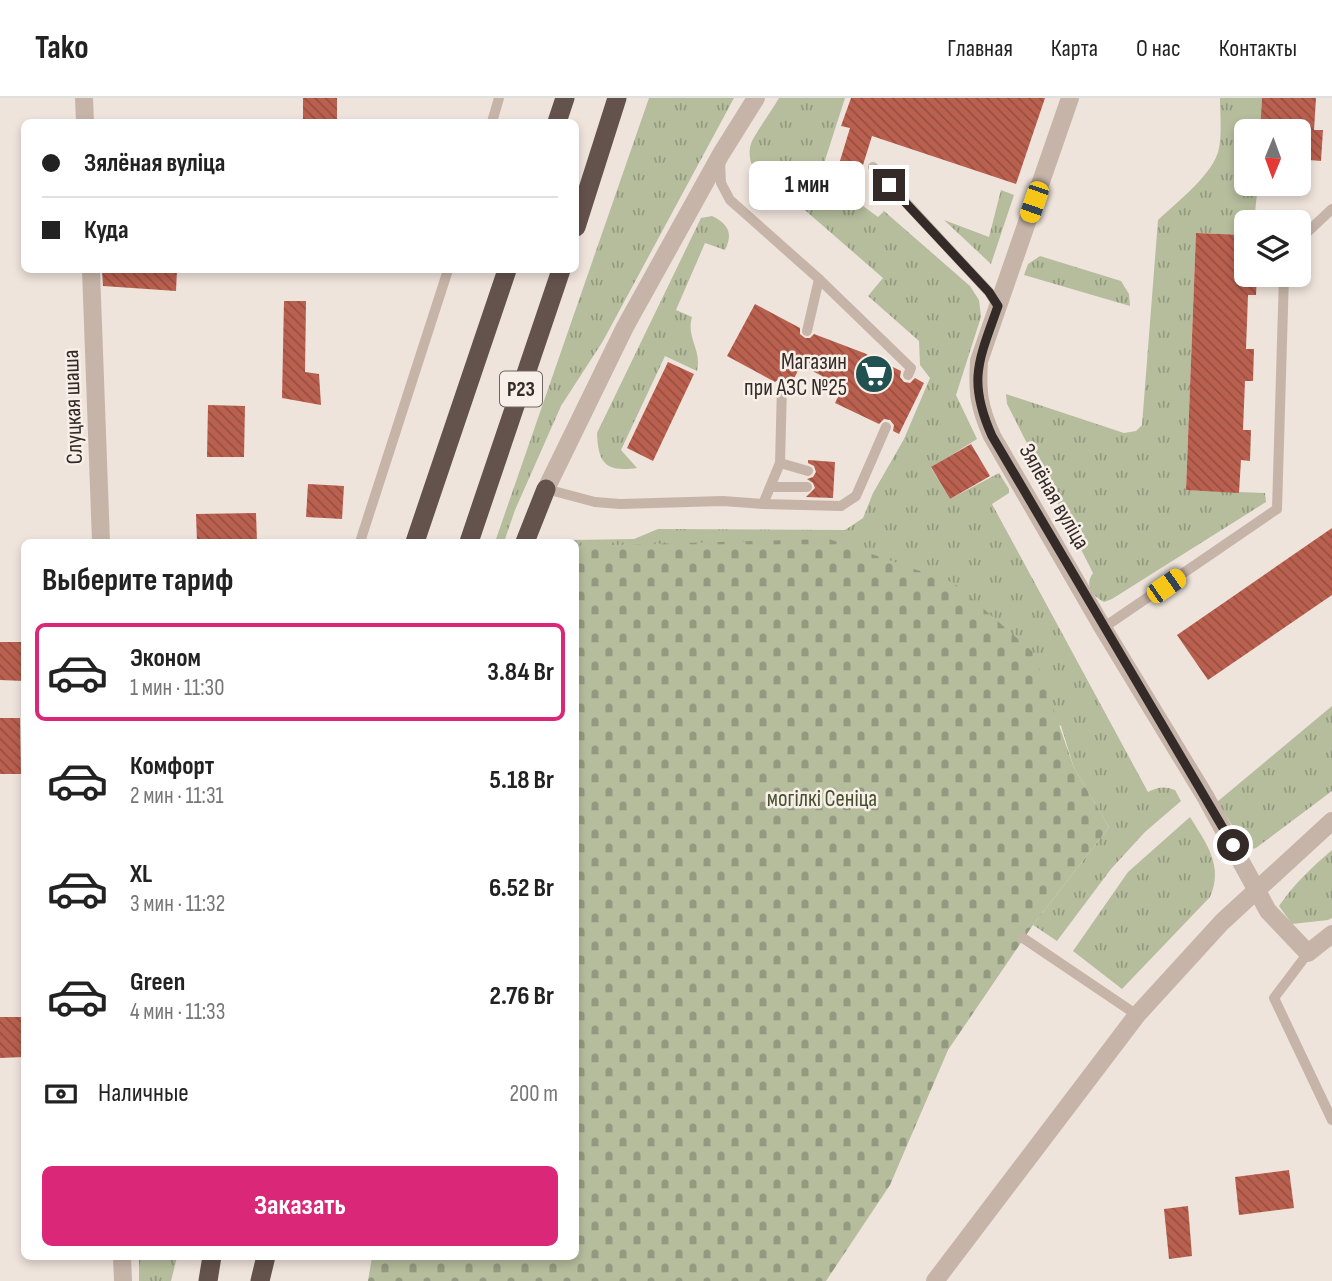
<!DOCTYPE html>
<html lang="ru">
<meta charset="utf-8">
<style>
body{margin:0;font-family:"Sofia Sans Condensed",sans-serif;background:#f6f6f6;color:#222;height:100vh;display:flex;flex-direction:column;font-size:26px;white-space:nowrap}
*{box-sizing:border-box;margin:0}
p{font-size:23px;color:#767676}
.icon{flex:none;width:38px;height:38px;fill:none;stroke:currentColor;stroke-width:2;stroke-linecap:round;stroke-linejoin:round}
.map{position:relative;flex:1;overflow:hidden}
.side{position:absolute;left:21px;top:441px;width:558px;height:721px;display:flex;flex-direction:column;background:#fff;border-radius:10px;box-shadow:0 4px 10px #0003}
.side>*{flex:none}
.guide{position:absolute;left:21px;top:21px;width:558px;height:154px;border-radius:10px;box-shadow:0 4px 10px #0003;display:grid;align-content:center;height:154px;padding:0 21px;background:#fff}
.needle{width:46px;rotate:181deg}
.tools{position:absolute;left:1234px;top:21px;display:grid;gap:14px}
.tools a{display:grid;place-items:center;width:77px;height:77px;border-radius:10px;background:#fff;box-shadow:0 4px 10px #0003;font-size:35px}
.end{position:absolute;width:32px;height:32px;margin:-16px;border:9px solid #342b28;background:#fff;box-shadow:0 0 0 4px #fff}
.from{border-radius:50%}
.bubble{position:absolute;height:49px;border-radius:10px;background:#fff;box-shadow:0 4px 10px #0003;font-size:23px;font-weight:700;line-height:49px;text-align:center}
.car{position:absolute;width:21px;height:42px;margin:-21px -10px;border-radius:9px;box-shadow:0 0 5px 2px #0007;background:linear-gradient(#f5c518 24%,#345 0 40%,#f5c518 0 76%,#345 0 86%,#f5c518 0)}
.guide b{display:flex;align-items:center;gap:24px;height:66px;font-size:26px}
.guide b+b{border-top:2px solid #e0e0e0}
.guide i{width:18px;height:18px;background:#222}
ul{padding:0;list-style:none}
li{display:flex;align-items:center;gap:21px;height:98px;margin:0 14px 10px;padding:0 7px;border:4px solid transparent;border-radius:10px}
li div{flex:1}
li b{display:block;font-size:26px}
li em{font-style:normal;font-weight:700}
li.current{border-color:#db2777}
li>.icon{width:63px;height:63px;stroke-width:1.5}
h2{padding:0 21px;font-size:32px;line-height:84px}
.pay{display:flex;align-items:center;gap:18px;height:77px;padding:0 21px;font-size:26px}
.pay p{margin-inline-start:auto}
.action{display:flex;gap:14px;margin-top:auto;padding:14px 21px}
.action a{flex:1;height:80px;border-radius:10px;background:#db2777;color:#fff;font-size:28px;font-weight:700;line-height:80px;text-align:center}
header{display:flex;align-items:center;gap:42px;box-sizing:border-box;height:98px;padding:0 35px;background:#fff;border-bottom:2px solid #e0e0e0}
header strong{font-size:33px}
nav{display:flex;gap:38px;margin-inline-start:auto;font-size:24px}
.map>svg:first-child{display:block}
.grass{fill:url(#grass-tufts)}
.cemetery{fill:url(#cemetery-stones)}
.building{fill:url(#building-back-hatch)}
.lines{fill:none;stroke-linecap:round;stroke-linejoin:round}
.service{stroke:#c6b4a9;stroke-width:10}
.minor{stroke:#c6b4a9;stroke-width:18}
.tertiary{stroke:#c6b4a9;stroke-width:18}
.trunk{stroke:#64524d;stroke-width:19}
.route{stroke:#342b28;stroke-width:9}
.labels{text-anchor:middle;stroke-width:5;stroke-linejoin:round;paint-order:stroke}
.shield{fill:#f7efe8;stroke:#6e6662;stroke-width:2}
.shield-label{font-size:21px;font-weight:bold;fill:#342b28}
.poi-label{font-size:23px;fill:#342b28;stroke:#f7efe8;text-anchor:end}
.street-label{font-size:23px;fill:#342b28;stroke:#f7efe8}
.park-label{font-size:23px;fill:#46502e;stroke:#f7efe8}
</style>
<header>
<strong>Tako</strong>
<nav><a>Главная</a><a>Карта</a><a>О нас</a><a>Контакты</a></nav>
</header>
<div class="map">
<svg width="1332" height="1183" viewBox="0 0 1332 1183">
<defs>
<pattern id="grass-tufts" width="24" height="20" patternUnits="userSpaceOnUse" patternTransform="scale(1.75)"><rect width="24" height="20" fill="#b5bd9d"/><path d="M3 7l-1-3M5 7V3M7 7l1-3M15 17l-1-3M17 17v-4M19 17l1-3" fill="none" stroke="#949a80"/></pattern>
<pattern id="cemetery-stones" width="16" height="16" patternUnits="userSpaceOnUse" patternTransform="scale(1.75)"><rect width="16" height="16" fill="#b5bd9d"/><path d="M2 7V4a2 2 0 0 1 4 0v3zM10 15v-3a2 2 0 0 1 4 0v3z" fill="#949a80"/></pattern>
<pattern id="building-back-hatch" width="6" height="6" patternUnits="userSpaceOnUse" patternTransform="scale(1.75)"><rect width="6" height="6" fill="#ba604f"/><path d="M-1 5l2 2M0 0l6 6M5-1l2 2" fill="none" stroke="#984f42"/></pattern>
</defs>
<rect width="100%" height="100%" fill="#efe4dc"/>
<g class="grass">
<polygon points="649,0 734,0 603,243 561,308 515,412 504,444 495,444"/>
<path d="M779,0H845L818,84L840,91L878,119L884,113L970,188L979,202L981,219L956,297L977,341L931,370L950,401L999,375L1009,391V395L992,406L1148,694C1158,689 1164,688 1175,692L1181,703L1145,734L1111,771L1057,843L1033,827L1109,729L1074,670L1061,628L576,448V444H558L573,442L634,441L658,431L845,432L863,420L873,395L904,341L930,280L920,267L919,243L868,198L883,180L791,100L787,108C770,94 741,69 752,43C760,28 771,14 779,0Z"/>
<path d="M1220,0H1262L1260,33H1246V86H1258L1254,124H1246V137L1196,135L1186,392L1265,395L1266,404L1112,501L1104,504C1092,497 1084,488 1093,475L1007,306L1006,296L1124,335L1136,333L1142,327L1158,122C1176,105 1215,75 1219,50C1222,34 1220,16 1220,0Z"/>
<polygon points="1001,92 1014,97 991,166 944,122 989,139"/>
<path d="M712,118C729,126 733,136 725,152L705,145L676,212L692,219C686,241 702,251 697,273L665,258L621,352L637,370C606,374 598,366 597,335L701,120Z"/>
<polygon points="1040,158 1121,183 1129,196 1130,208 1024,177 1028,166"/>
<polygon points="1332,608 1332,693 1256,750 1248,752 1217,704"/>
<path d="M1190,719C1206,745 1224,768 1210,799L1122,891L1073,853L1128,774Z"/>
<path d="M1332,752V820L1328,822L1292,826L1279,808C1294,786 1312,769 1332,752Z"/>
<polygon points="139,1159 177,1159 171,1183 139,1183"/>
</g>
<polygon class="cemetery" points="829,441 954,485 1034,555 1074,670 1109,729 1033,827 948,952 890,1087 826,1183 368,1183 372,1159 576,1158 576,448"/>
<g class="building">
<rect x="303" y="0" width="34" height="24"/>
<polygon points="851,0 1045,0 1016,86 872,38 858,83 836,76 850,30 841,28"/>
<polygon points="1262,0 1316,0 1314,32 1323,32 1321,63 1298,61 1298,33 1260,33"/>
<polygon points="1196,135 1246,137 1246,177 1257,177 1256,197 1248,197 1246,251 1254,251 1253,283 1245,283 1243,332 1251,332 1250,363 1241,362 1239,395 1186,392"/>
<polygon points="102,172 177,172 176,193 103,188"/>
<polygon points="284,203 306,203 305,274 319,276 321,307 282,300"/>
<polygon points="755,206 800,230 800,236 805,240 810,240 814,236 864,255 901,273 900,279 904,284 910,285 915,280 924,285 899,336 893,333 894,327 890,322 884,321 879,326 835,305 843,289 801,267 790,288 785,281 779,281 775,284 727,258"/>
<polygon points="668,264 694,276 653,363 627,350"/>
<polygon points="208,307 245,308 244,359 207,359"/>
<polygon points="971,346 990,378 950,401 931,369"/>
<polygon points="808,362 835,364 833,400 806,399 815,390 813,385 807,381 813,379 816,374 814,368 808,365"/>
<polygon points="308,386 344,388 342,421 306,419"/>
<polygon points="256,415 257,444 197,444 196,416"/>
<polygon points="1332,430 1332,497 1208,582 1177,537"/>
<polygon points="0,544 24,544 24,583 0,582"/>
<polygon points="0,620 20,620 21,676 0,676"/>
<polygon points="0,919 24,919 24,959 0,960"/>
<polygon points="1289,1072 1294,1110 1239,1117 1235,1079"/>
<polygon points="1188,1108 1192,1158 1169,1161 1164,1111"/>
</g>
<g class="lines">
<g class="service">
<polyline points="492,24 499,0"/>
<polyline points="720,63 721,85 730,102 819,181 807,233"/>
<polyline points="873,69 989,194 998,208"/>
<polyline points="1298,143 1332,111"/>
<polyline points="819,181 911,270 908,277"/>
<polyline points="780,365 808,373"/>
<polyline points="772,389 807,389"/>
<polyline points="546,391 595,404 620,406 723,403 763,406 841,408 856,398 886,329"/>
<polyline points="763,406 780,365 782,288"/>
<polyline points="360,444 448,172"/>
<polyline points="1103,530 1277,411 1284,177"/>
<polyline points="1023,840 1137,917"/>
<polyline points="1308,855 1274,900 1332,1022"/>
</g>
<path class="minor" d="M1070,0L979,263C977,294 979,309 992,338L1103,530L1205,698L1268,813L1308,855L1332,836"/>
<g class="tertiary">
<polyline points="84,0 85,24"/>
<polyline points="91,172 101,444"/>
<polyline points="546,391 625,229 721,56 756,0"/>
<polyline points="122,1158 123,1183"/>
<polyline points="935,1183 1137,917 1222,824 1332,723"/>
</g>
<g class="trunk">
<polyline points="557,24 565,0"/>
<polyline points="576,129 617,0"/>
<polyline points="415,444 507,172"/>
<polyline points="469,444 561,172"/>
<polyline points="525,444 546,391"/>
<polyline points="208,1183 212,1158"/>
<polyline points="260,1183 266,1158"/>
</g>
</g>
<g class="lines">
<path class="route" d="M889,87L989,194L998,208C979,262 967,282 992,338L1233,747"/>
</g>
<defs>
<symbol id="supermarket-disc" viewBox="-11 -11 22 22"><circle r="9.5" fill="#225151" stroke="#f7efe8"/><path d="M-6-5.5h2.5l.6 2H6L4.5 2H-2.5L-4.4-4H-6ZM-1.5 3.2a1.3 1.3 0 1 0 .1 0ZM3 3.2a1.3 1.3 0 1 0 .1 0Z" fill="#fff"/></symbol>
</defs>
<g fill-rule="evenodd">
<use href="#supermarket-disc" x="852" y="254" width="44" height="44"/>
</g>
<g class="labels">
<rect class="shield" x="500" y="273.5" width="42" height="35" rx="5"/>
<g class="shield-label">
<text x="521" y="298">Р23</text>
</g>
<g class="poi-label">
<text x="847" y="271">Магазин<tspan x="847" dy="26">при АЗС №25</tspan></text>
</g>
<g class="street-label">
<text transform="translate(72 309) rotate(-92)" y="8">Слуцкая шаша</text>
<text transform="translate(1055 398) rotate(60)" y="8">Зялёная вуліца</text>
</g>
<g class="park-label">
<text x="822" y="708">могілкі Сеніца</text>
</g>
</g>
</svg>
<div class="tools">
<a><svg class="needle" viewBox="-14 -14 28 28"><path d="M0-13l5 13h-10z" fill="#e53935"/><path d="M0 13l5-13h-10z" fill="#767676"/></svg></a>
<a><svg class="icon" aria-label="layers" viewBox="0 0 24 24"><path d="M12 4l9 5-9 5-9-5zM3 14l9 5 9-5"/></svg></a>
</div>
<i class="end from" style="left:1233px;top:747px"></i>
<i class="end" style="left:889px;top:87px"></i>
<div class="bubble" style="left:749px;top:63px;width:116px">1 мин</div>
<i class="car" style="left:1034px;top:104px;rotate:199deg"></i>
<i class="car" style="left:1166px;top:488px;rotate:55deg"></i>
<div class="guide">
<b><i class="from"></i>Зялёная вуліца</b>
<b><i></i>Куда</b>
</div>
<section class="side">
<h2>Выберите тариф</h2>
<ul>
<li class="current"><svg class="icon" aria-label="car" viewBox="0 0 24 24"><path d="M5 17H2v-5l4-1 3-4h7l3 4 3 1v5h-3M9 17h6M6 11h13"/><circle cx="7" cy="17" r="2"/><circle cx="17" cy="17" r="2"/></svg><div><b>Эконом</b><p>1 мин · 11:30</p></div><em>3.84 Br</em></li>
<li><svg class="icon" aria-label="car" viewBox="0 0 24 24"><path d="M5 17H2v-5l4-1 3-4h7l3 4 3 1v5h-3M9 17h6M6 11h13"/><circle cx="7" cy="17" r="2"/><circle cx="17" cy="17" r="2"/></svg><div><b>Комфорт</b><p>2 мин · 11:31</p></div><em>5.18 Br</em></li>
<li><svg class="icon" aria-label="car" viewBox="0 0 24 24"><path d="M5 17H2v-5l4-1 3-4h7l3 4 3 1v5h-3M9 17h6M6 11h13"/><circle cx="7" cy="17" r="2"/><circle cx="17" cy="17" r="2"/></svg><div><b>XL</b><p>3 мин · 11:32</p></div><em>6.52 Br</em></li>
<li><svg class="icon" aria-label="car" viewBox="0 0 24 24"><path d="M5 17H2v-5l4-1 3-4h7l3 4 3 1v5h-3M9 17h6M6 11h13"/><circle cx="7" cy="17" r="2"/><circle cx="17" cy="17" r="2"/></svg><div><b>Green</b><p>4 мин · 11:33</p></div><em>2.76 Br</em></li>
</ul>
<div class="pay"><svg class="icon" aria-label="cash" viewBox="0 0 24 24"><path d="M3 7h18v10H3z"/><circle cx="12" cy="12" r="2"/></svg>Наличные<p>200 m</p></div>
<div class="action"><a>Заказать</a></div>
</section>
</div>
